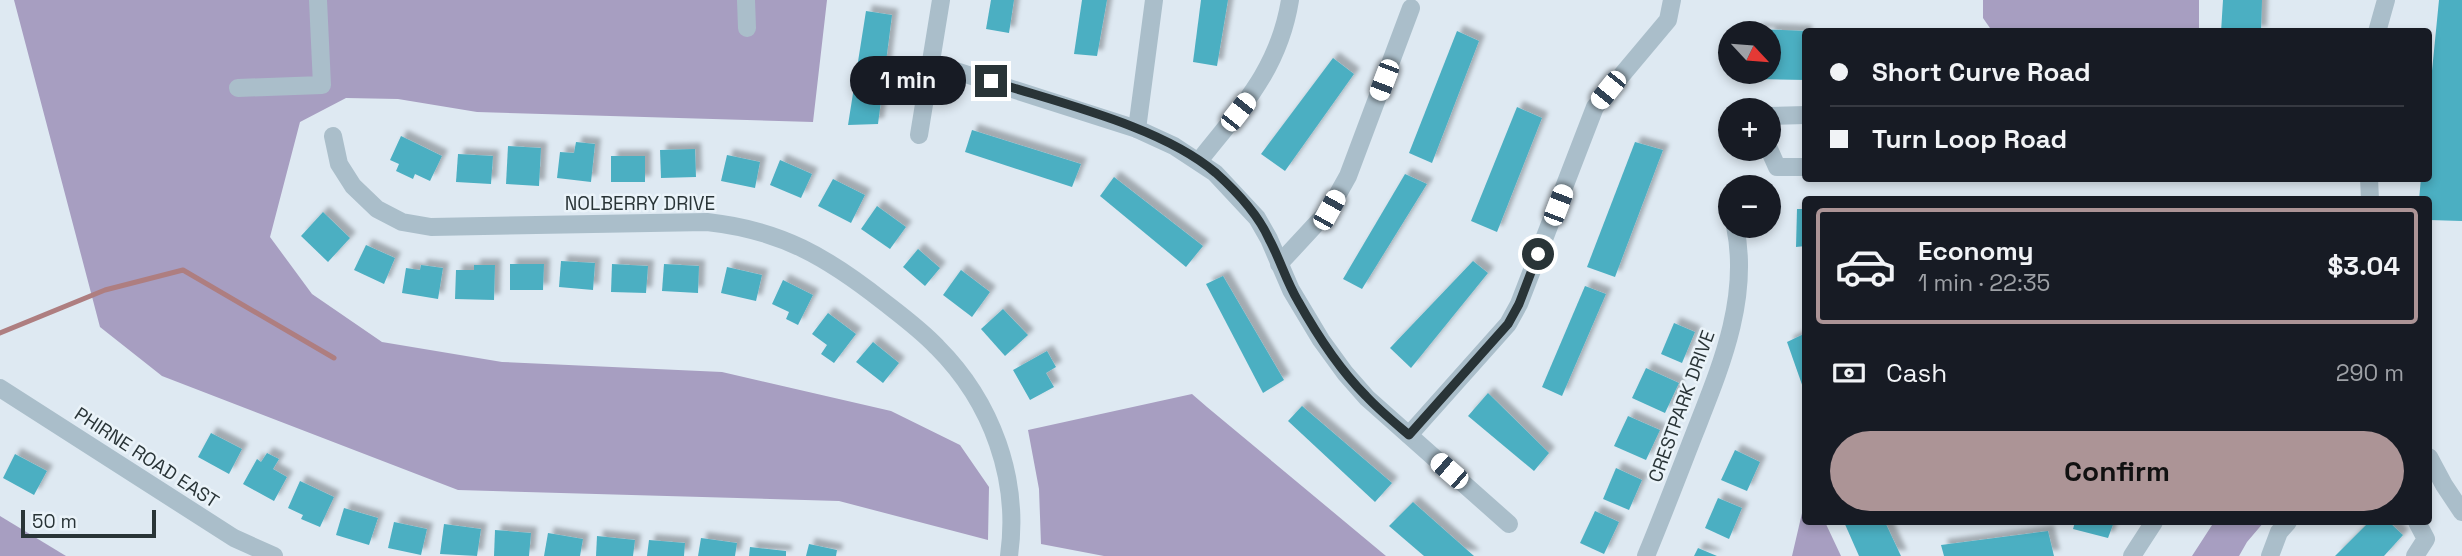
<!DOCTYPE html>
<meta charset="utf-8">
<style>
body{margin:0;font-family:"Space Grotesk",sans-serif;background:#20242c;color:#f1f3f6;height:100vh;display:flex;flex-direction:column;font-size:26px;white-space:nowrap}
*{box-sizing:border-box;margin:0}
p{font-size:23px;color:#9ea1a6}
.icon{flex:none;width:38px;height:38px;fill:none;stroke:currentColor;stroke-width:2;stroke-linecap:round;stroke-linejoin:round}
.map{position:relative;flex:1;overflow:hidden}
.details{position:absolute;left:1802px;top:196px;width:630px;height:329px;display:flex;flex-direction:column;background:#171b24;border-radius:7px;box-shadow:0 4px 10px #0003}
.details>*{flex:none}
.top-card{position:absolute;left:1802px;top:28px;width:630px;height:154px;border-radius:7px;box-shadow:0 4px 10px #0003;display:grid;align-content:center;height:154px;padding:0 28px;background:#171b24}
.needle{width:46px;rotate:116deg}
.fabs{position:absolute;left:1718px;top:21px;display:grid;gap:14px}
.fabs a{display:grid;place-items:center;width:63px;height:63px;border-radius:50%;background:#171b24;box-shadow:0 4px 10px #0003;font-size:35px}
.scale{position:absolute;left:21px;bottom:18px;width:135px;box-sizing:border-box;padding-left:7px;border:4px solid #293437;border-top:0;font-size:19px;line-height:24px;white-space:nowrap;color:#293437;-webkit-text-stroke:5px #eaf3f9;paint-order:stroke}
.end{position:absolute;width:32px;height:32px;margin:-16px;border:9px solid #293437;background:#fff;box-shadow:0 0 0 4px #fff}
.from{border-radius:50%}
.bubble{position:absolute;height:49px;border-radius:24px;background:#171b24;box-shadow:0 4px 10px #0003;font-size:23px;font-weight:700;line-height:49px;text-align:center}
.car{position:absolute;width:21px;height:42px;margin:-21px -10px;border-radius:9px;box-shadow:0 0 5px 2px #0007;background:linear-gradient(#fff 24%,#345 0 40%,#fff 0 76%,#345 0 86%,#fff 0)}
.top-card b{display:flex;align-items:center;gap:24px;height:66px;font-size:26px}
.top-card b+b{border-top:2px solid #363941}
.top-card i{width:18px;height:18px;background:#f1f3f6}
ul{padding:12px 0 0;list-style:none}
li{display:flex;align-items:center;gap:21px;height:116px;margin:0 14px 10px;padding:0 14px;border:4px solid transparent;border-radius:7px}
li div{flex:1}
li b{display:block;font-size:26px}
li em{font-style:normal;font-weight:700}
li.active{border-color:#ac9496}
li>.icon{width:63px;height:63px;stroke-width:1.5}
.pay{display:flex;align-items:center;gap:18px;height:77px;padding:0 28px;font-size:26px}
.pay p{margin-inline-start:auto}
.primary-button{display:flex;gap:14px;margin-top:auto;padding:14px 28px}
.primary-button a{flex:1;height:80px;border-radius:42px;background:#ac9496;color:#111;font-size:28px;font-weight:700;line-height:80px;text-align:center}
.map>svg:first-child{display:block}
.green{fill:#a79ec1}
.lines{fill:none;stroke-linecap:round;stroke-linejoin:round}
.stream{stroke:#ae7e80;stroke-width:5}
.building{fill:#4cafc2;filter:url(#shadow)}
.minor{stroke:#aabeca;stroke-width:18}
.route{stroke:#293437;stroke-width:9}
.labels{text-anchor:middle;stroke-width:5;stroke-linejoin:round;paint-order:stroke}
.street-label{font-size:19px;fill:#293437;stroke:#eaf3f9}
</style>
<div class="map">
<svg width="2462" height="556" viewBox="0 0 2462 556">
<defs>
<filter id="shadow"><feDropShadow dx="6" dy="-6" stdDeviation="2" flood-color="#0004"/></filter>
</defs>
<rect width="100%" height="100%" fill="#dee9f2"/>
<g class="green">
<polygon points="14,0 827,0 813,122 477,112 398,99 346,98 300,122 270,237 312,294 382,342 502,362 722,372 891,411 960,445 989,487 988,540 839,501 458,490 162,376 100,327"/>
<polygon points="1983,0 2199,0 2199,31 1992,31 1983,18"/>
<polygon points="1192,394 1207,407 1386,556 1104,556 1041,544 1039,489 1028,430"/>
<polygon points="1806,496 1806,522 1825,522 1841,556 1792,556"/>
<polygon points="0,516 66,556 0,556"/>
<polygon points="2214,522 2264,522 2247,542 2239,556 2192,556"/>
</g>
<g class="lines">
<polyline class="stream" points="0,333 105,290 183,270 334,358"/>
</g>
<g class="building">
<polygon points="991,0 1014,0 1009,33 986,29"/>
<polygon points="1082,0 1107,0 1097,56 1074,54"/>
<polygon points="1201,0 1228,0 1217,66 1193,62"/>
<polygon points="2223,0 2262,0 2261,32 2221,32"/>
<polygon points="2439,0 2462,0 2462,221 2429,220 2429,200 2419,200 2421,178 2429,178 2429,101"/>
<polygon points="866,11 892,15 878,124 848,125"/>
<polygon points="1756,29 1806,31 1806,80 1755,79 1755,72 1769,72 1769,33 1756,33"/>
<polygon points="1457,31 1479,41 1432,163 1409,153"/>
<polygon points="1333,58 1354,74 1285,171 1261,154"/>
<polygon points="1517,107 1542,118 1497,232 1471,221"/>
<polygon points="972,130 1081,164 1072,187 965,152"/>
<polygon points="401,136 442,156 430,181 415,174 413,179 396,171 399,164 390,160"/>
<polygon points="576,142 595,144 591,182 557,178 560,152 574,153"/>
<polygon points="1635,142 1663,150 1615,277 1587,267"/>
<polygon points="508,146 541,148 539,186 506,184"/>
<polygon points="695,149 696,177 661,178 660,150"/>
<polygon points="458,154 493,156 491,184 456,182"/>
<polygon points="727,155 760,162 755,188 721,181"/>
<rect x="611" y="156" width="34" height="26"/>
<polygon points="780,160 812,174 801,198 770,185"/>
<polygon points="1405,174 1427,184 1362,289 1343,279"/>
<polygon points="1114,177 1203,246 1186,267 1100,196"/>
<polygon points="833,179 865,195 851,223 818,206"/>
<polygon points="877,206 906,227 890,249 861,229"/>
<polygon points="1797,209 1806,209 1806,246 1796,247"/>
<polygon points="323,212 350,238 328,262 301,236"/>
<polygon points="366,245 395,258 384,284 354,270"/>
<polygon points="918,249 940,268 925,286 903,267"/>
<polygon points="561,261 595,263 593,290 559,287"/>
<polygon points="1473,261 1488,273 1411,368 1390,348"/>
<polygon points="510,264 544,264 543,290 510,290"/>
<polygon points="612,264 648,266 646,293 611,292"/>
<polygon points="664,264 699,266 698,293 662,291"/>
<polygon points="421,265 443,268 438,299 402,293 406,268 420,270"/>
<polygon points="474,265 495,265 494,300 455,299 456,270 474,270"/>
<polygon points="727,267 762,275 756,301 721,293"/>
<polygon points="961,270 990,292 972,317 943,295"/>
<polygon points="1223,276 1284,380 1263,393 1206,284"/>
<polygon points="783,280 813,295 798,325 786,319 789,312 772,304"/>
<polygon points="1585,286 1606,294 1562,396 1542,387"/>
<polygon points="1003,309 1028,335 1005,356 981,329"/>
<polygon points="828,313 856,334 834,363 821,354 827,345 812,334"/>
<polygon points="1674,323 1695,332 1682,363 1661,354"/>
<polygon points="1806,333 1806,396 1787,342"/>
<polygon points="873,342 899,363 883,383 856,362"/>
<polygon points="1047,351 1056,367 1046,373 1054,387 1030,400 1013,370"/>
<polygon points="1646,368 1679,383 1665,413 1632,398"/>
<polygon points="1488,393 1549,453 1534,471 1468,416"/>
<polygon points="1302,406 1392,483 1375,502 1288,421"/>
<polygon points="1628,416 1660,430 1646,460 1614,446"/>
<polygon points="211,433 242,449 229,474 198,457"/>
<polygon points="1735,450 1760,462 1747,491 1721,480"/>
<polygon points="267,453 279,459 273,469 287,477 274,501 243,484 257,459 261,462"/>
<polygon points="15,454 47,471 34,495 3,478"/>
<polygon points="1616,468 1642,480 1629,510 1603,499"/>
<polygon points="300,481 334,497 320,527 301,519 303,515 288,508"/>
<polygon points="1718,498 1742,508 1729,539 1705,528"/>
<polygon points="1413,502 1474,556 1424,556 1389,526"/>
<polygon points="344,508 378,518 369,545 336,535"/>
<polygon points="1595,511 1619,522 1604,554 1580,543"/>
<polygon points="394,522 427,529 421,555 388,548"/>
<polygon points="1844,522 1885,522 1901,556 1859,556"/>
<polygon points="2075,522 2114,522 2108,538 2073,529"/>
<polygon points="2369,522 2389,522 2403,535 2384,556 2335,556"/>
<polygon points="444,524 481,529 477,556 440,554"/>
<polygon points="495,530 531,533 529,556 494,556"/>
<polygon points="2048,531 2054,556 1944,556 1941,545"/>
<polygon points="548,533 583,539 580,556 544,556"/>
<polygon points="597,536 635,540 633,556 596,556"/>
<polygon points="701,538 737,543 735,556 698,556"/>
<polygon points="649,540 685,543 684,556 647,556"/>
<polygon points="809,544 837,550 836,556 806,556"/>
<polygon points="750,547 786,551 786,556 749,556"/>
<polygon points="1698,548 1717,556 1694,556"/>
</g>
<g class="lines">
<g class="minor">
<polyline points="746,0 747,28"/>
<polyline points="2377,32 2386,0"/>
<polyline points="931,63 1137,129 1174,146 1215,173 1257,218 1269,239 1291,290 1321,340 1345,373 1367,398 1509,524"/>
<polyline points="238,88 322,85 318,0"/>
<polyline points="1769,116 1806,115"/>
<polyline points="1137,129 1154,0"/>
<polyline points="919,135 941,0"/>
<path d="M333,136L339,164L353,186L377,209L402,222L431,227L707,222C781,230 827,257 884,302C902,316 921,330 937,347C992,402 1020,479 1009,556"/>
<polyline points="1769,149 1777,167 1806,167"/>
<path d="M1199,161C1241,108 1279,69 1290,0"/>
<polyline points="2369,178 2370,200"/>
<polyline points="1730,201 1731,207"/>
<polyline points="1279,264 1329,210 1348,176 1411,8"/>
<polyline points="0,388 234,538 274,556"/>
<polyline points="1409,435 1508,324 1519,304 1595,107 1668,20 1672,0"/>
<polyline points="2429,457 2444,485 2462,512"/>
<path d="M1646,556C1663,515 1679,473 1695,432C1721,366 1750,298 1735,226"/>
<polyline points="2132,556 2154,522"/>
<polyline points="2270,556 2279,532 2288,522"/>
<polyline points="2415,556 2426,539 2417,522"/>
</g>
</g>
<g class="lines">
<path class="route" d="M991,81C1059,103 1161,126 1216,173C1236,191 1258,214 1269,239C1280,259 1286,281 1298,301C1317,335 1338,368 1366,396C1379,410 1395,423 1409,435L1508,324L1519,304L1538,254"/>
</g>
<g class="labels">
<g class="street-label">
<text x="640" y="210">NOLBERRY DRIVE</text>
<text transform="translate(1681 406) rotate(-70)" y="7">CRESTPARK DRIVE</text>
<text transform="translate(147 457) rotate(33)" y="7">PHIRNE ROAD EAST</text>
</g>
</g>
</svg>
<div class="fabs">
<a><svg class="needle" viewBox="-14 -14 28 28"><path d="M0-13l5 13h-10z" fill="#e53935"/><path d="M0 13l5-13h-10z" fill="#9ea1a6"/></svg></a>
<a>+</a>
<a>−</a>
</div>
<div class="scale">50 m</div>
<i class="end from" style="left:1538px;top:254px"></i>
<i class="end" style="left:991px;top:81px"></i>
<div class="bubble" style="left:850px;top:56px;width:116px">1 min</div>
<i class="car" style="left:1384px;top:80px;rotate:201deg"></i>
<i class="car" style="left:1608px;top:90px;rotate:219deg"></i>
<i class="car" style="left:1238px;top:112px;rotate:38deg"></i>
<i class="car" style="left:1558px;top:205px;rotate:21deg"></i>
<i class="car" style="left:1329px;top:210px;rotate:29deg"></i>
<i class="car" style="left:1449px;top:471px;rotate:311deg"></i>
<div class="top-card">
<b><i class="from"></i>Short Curve Road</b>
<b><i></i>Turn Loop Road</b>
</div>
<section class="details">
<ul>
<li class="active"><svg class="icon" aria-label="car" viewBox="0 0 24 24"><path d="M5 17H2v-5l4-1 3-4h7l3 4 3 1v5h-3M9 17h6M6 11h13"/><circle cx="7" cy="17" r="2"/><circle cx="17" cy="17" r="2"/></svg><div><b>Economy</b><p>1 min · 22:35</p></div><em>$3.04</em></li>
</ul>
<div class="pay"><svg class="icon" aria-label="cash" viewBox="0 0 24 24"><path d="M3 7h18v10H3z"/><circle cx="12" cy="12" r="2"/></svg>Cash<p>290 m</p></div>
<div class="primary-button"><a>Confirm</a></div>
</section>
</div>
